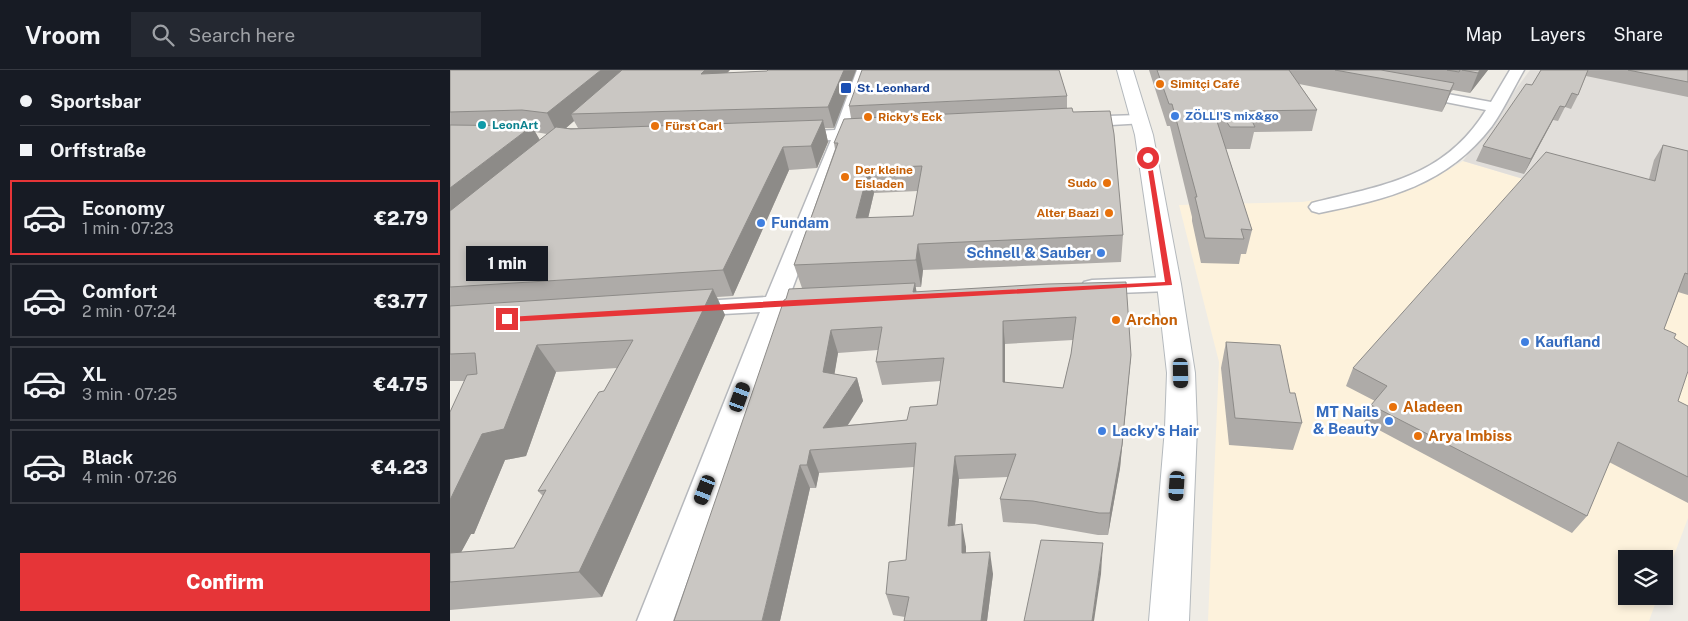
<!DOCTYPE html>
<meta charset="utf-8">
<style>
body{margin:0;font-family:"Public Sans",sans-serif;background:#242831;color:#f1f3f6;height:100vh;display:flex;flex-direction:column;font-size:19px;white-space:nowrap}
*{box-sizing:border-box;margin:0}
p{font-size:16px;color:#9ea1a6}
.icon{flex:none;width:28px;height:28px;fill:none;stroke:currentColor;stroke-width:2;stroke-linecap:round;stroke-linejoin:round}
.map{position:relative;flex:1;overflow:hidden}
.panel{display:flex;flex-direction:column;background:#171b24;width:450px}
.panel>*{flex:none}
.hud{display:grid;align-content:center;height:110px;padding:0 20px;background:#171b24}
.controls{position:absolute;left:1168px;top:480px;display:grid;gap:10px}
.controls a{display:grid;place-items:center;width:55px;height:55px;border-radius:0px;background:#171b24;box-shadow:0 2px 8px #0003;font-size:25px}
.end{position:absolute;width:22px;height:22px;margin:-11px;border:6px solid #e63538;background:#fff;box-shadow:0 0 0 2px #fff}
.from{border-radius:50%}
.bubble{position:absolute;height:35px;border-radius:0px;background:#171b24;box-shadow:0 2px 8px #0003;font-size:16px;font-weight:800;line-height:35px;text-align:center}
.car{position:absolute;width:15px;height:30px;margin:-15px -8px;border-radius:6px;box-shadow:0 0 4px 1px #0007;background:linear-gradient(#222 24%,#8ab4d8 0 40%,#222 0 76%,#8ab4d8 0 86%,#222 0)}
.hud b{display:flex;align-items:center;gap:18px;height:48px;font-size:19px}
.hud b+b{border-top:1px solid #363941}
.hud i{width:12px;height:12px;background:#f1f3f6}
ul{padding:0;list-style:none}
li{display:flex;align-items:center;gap:15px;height:75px;margin:0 10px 8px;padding:0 10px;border:2px solid #363941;border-radius:0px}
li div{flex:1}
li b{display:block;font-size:19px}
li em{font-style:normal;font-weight:800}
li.current{border-color:#e63538}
li>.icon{width:45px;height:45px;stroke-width:1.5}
.cta{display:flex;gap:10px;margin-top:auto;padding:10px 20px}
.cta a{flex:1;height:58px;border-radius:0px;background:#e63538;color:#fff;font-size:20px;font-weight:800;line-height:58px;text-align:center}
header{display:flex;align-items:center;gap:30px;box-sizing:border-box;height:70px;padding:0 25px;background:#171b24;border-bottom:1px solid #363941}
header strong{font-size:24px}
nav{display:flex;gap:28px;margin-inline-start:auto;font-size:18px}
.search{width:350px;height:45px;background:#242831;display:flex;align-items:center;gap:12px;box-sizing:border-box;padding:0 18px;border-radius:0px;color:#9ea1a6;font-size:19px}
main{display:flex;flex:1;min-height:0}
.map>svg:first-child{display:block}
.commercial{fill:#fdf2dc}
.industrial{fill:#e1deda}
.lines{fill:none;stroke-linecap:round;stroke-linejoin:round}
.street-casing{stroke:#b6b8bc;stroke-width:3}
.secondary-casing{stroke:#b4b9bd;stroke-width:2}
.street{fill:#fff;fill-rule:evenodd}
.secondary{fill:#fff;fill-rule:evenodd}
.wall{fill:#aeaba8;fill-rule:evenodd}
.shaded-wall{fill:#8d8b88}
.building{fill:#cac7c3;stroke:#8d8b88;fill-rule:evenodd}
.route{fill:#e63538}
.food-dot{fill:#e8710a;stroke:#fff;stroke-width:2}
.transit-dot{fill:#1a4fb4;stroke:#fff;stroke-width:2}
.shop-dot{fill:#3f7fe0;stroke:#fff;stroke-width:2}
.culture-dot{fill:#0f9aa8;stroke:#fff;stroke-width:2}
.labels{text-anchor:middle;stroke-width:5;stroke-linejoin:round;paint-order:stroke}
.far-food-label{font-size:12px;font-weight:bold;fill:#c56008;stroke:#fff;text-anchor:start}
.far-transit-label{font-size:12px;font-weight:bold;fill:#164399;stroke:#fff;text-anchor:start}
.far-shop-label{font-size:12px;font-weight:bold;fill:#366cbe;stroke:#fff;text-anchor:start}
.far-culture-label{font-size:12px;font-weight:bold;fill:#0d838f;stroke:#fff;text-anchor:start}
.shop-label{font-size:15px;font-weight:bold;fill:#366cbe;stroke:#fff;text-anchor:start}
.food-label{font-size:15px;font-weight:bold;fill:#c56008;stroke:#fff;text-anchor:start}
</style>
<header>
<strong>Vroom</strong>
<div class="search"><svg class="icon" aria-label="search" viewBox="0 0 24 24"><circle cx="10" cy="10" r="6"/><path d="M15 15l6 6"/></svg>Search here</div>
<nav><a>Map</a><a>Layers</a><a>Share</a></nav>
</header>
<main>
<section class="panel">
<div class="hud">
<b><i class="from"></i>Sportsbar</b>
<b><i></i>Orffstraße</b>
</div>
<ul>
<li class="current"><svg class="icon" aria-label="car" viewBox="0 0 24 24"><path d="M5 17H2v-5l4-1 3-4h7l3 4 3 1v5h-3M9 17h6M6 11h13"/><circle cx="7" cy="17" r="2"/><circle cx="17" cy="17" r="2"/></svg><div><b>Economy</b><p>1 min · 07:23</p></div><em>€2.79</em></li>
<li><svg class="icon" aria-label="car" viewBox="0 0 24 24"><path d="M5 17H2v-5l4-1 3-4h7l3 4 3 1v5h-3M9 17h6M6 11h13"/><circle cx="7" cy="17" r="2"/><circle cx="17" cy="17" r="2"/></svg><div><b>Comfort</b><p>2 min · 07:24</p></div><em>€3.77</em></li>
<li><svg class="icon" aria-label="car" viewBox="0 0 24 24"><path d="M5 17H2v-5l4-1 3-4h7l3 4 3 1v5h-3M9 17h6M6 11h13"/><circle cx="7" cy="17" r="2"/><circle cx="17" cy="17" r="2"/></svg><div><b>XL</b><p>3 min · 07:25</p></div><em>€4.75</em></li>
<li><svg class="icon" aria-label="car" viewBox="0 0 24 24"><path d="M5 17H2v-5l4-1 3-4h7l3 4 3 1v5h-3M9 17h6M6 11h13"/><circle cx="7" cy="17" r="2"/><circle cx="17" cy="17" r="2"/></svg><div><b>Black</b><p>4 min · 07:26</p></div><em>€4.23</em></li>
</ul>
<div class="cta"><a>Confirm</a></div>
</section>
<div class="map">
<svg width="1238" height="551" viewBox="0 0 1238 551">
<rect width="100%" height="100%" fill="#efece5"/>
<polygon class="commercial" points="1013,91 1238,158 1238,448 1214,512 1214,489 1176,489 1176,526 1208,526 1199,551 758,551 769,292 729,135 852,132 974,114"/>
<polygon class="industrial" points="1080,0 1238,0 1238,158 1013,91"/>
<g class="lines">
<defs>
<g id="street">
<polygon points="407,0 421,0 401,59 428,60 430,63 428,66 398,69 340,225 367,224 375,226 379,231 375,236 334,240 223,551 187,551 310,242 237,246 229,244 225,239 229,234 237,232 316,227 381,70 342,72 336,71 334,67 336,63 342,62 385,60"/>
<path d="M1060,0H1074C1063,19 1054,39 1042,56C997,115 938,129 869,143L862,141L859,137L862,133C933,115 994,108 1036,40L960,25L958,22L960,19L965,18L1041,32Z"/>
<polygon points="689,45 695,47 697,50 695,53 627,57 621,55 619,52 621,49 627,47"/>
<polygon points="719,207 727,209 730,214 727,219 719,221 642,224 634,222 631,217 634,212 642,210"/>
</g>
<polygon id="secondary" points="667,0 683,0 703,65 731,214 745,303 747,358 739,551 699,551 715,358 717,303 707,214 685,65"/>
</defs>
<use href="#street" class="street-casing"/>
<use href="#secondary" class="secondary-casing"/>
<use href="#street" class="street"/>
<use href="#secondary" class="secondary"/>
</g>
<g class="wall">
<path d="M0,0L277,3L317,1L318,0H406L384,58H375L378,72L367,98L339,100L283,226L267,227L275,245L152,527L0,540V342L15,311H0ZM124,51L128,58H116ZM85,62L97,64L90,70ZM167,298L154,321L88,421L93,426L64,478L11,482L21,464H24L55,390L76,386L106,302Z"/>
<polygon points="699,0 1038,0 1020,23 1003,20 1001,22 992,42 849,14 867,40 862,61 804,62 800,79 776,79 802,160 796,184 791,184 789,194 751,193 742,151 742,147 720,56 717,56"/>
<polygon points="1091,0 1238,0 1238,27 1136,6 1128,25 1121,39 1115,37 1108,51 1103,50 1074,104 1026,91 1033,76 1082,15"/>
<path d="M617,26V38L673,165L671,192L473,200L471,217H465L466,222L597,214L681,285L670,398L658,465H648L585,454L553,452L550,429L558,407L509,409L505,455L516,477V483L543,504L537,551H454L455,547L443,545L436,524L456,490L464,397L369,403L366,418H360L330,551L336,229L352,218L344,195L385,79L384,73L401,48L399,36ZM468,121L463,146L418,148L424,123ZM623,270L621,284L613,318L555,313V274ZM428,280L426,292L432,315L491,311L487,335L457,350L398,355L413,331L407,308L384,304L388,283Z"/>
<polygon points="1213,75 1238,81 1238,225 1228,222 1214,259 1224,268 1228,331 1238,336 1238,433 1159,392 1137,446 1122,463 914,352 921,335 925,331 896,316 903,298 1199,109 1204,90"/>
<polygon points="776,272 840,323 852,353 843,380 779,375 771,298"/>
</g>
<g class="shaded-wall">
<polygon points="151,0 183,0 121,44 124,51 108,65 97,43"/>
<polygon points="255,0 280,0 258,24 251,4"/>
<polygon points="394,0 406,0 384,58 378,37"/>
<polygon points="1030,0 1038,0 1020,23 1028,3"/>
<polygon points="1004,13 996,34 992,42 1000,21"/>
<polygon points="1110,36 1103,50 1074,104 1081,89"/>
<polygon points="769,40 766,62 764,42"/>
<polygon points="373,50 378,72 367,98 361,76"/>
<polygon points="82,56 94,78 0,156 0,118"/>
<polygon points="333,77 339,100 283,226 273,200"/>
<polygon points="419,98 424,123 412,174 406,148"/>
<polygon points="468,174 473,200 471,217 466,190"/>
<polygon points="465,213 469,235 463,222"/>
<polygon points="263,219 275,245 152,527 129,502"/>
<polygon points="553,251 555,274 555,335 553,312"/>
<polygon points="381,260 388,283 381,325 373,302"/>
<polygon points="87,275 106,302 76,386 55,390 24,464 21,464 0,503 0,430 32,364"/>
<polygon points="681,285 670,398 658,465 660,443"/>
<polygon points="407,308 413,331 383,378 373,358"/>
<polygon points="360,380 369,403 366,418 357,395"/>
<polygon points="505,386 509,409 503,478 498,456"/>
<polygon points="350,395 360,418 330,551 312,551"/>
<polygon points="512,454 516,477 516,505 512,483"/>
<polygon points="653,473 651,504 644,551 642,551"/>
<polygon points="540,482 543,504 537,551 531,551"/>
</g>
<g class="building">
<polygon points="0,0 151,0 97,43 72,40 0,42"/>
<polygon points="172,0 255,0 251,4 317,1 318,0 394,0 378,37 121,44"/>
<polygon points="412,0 609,0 617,26 399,36"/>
<polygon points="707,0 839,0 867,40 797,41 805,57 780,57 769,40 764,42 802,160 791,159 794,169 755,168 745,127 747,127 722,34 719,34"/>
<polygon points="885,0 931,0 1004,13 1000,21"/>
<polygon points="997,0 1010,0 1009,2"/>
<polygon points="1012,0 1030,0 1028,3"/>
<polygon points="1091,0 1138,0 1128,25 1122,23 1115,37 1110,36 1081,89 1033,76 1076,14 1082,15"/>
<polygon points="1178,0 1238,0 1238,12"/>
<path d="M622,38L623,42L660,41L664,64L673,165L468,174L466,190L344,195L388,73H384L394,49ZM472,96L463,146L406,148L419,98Z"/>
<polygon points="373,50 361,76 333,77 273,200 0,217 0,141 106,57 121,59"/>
<polygon points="0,55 82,56 0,118"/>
<polygon points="1213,75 1238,81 1238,204 1235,203 1214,259 1226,264 1224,268 1238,277 1238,301 1228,331 1238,336 1238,407 1168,372 1137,446 921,335 937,316 903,298 1096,82 1205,111"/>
<path d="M676,212L681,285L672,375L660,443H649L583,431L550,429L566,384L505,386L498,456L512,454V483L540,482L531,551H454L459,527L436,524L439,492L456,490L466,373L360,380L357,395H350L312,551H224L334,230L336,229L339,219L465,213L463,222L597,214ZM626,247L621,284L613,318L553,312V251ZM432,257L426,292L494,288L487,335L460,337L457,350L373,358L407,308L373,302L381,260Z"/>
<polygon points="263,219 129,502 0,512 0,483 64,478 96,420 88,421 149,322 154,321 183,270 87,275 54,359 32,364 0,430 0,342 17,305 27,304 25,283 0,284 0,236"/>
<polygon points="776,272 830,275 840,323 845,323 852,353 785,348"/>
<polygon points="591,470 653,473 642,551 574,551"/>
</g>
<polygon class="route" points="696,87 701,88 722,215 57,252 53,249 57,247 325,231 715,212"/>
<g class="food-dot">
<circle cx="710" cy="14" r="5"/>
<circle cx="418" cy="47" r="5"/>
<circle cx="205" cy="56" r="5"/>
<circle cx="395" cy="107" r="5"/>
<circle cx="657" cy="113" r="5"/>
<circle cx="659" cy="143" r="5"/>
<circle cx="666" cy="250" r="5"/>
<circle cx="943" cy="337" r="5"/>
<circle cx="968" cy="366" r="5"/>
</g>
<rect class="transit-dot" x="390" y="12" width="12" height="12" rx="2.5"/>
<g class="shop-dot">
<circle cx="725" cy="46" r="5"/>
<circle cx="311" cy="153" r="5"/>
<circle cx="651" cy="183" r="5"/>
<circle cx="1075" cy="272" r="5"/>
<circle cx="939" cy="351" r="5"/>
<circle cx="652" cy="361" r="5"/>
</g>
<circle class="culture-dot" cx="32" cy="55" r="5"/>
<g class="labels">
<g class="far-food-label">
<text x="720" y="18">Simitçi Café</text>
<text x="428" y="51">Ricky's Eck</text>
<text x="215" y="60">Fürst Carl</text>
<text x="405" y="104">Der kleine<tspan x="405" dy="14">Eisladen</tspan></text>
<text x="647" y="117" text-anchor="end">Sudo</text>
<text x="649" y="147" text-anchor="end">Alter Baazi</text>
</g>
<g class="far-transit-label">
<text x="407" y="22">St. Leonhard</text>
</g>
<g class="far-shop-label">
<text x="735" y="50">ZÖLLI'S mix&amp;go</text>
</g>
<g class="far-culture-label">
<text x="42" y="59">LeonArt</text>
</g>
<g class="shop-label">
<text x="321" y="158">Fundam</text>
<text x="641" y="188" text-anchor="end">Schnell &amp; Sauber</text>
<text x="1085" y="277">Kaufland</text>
<text x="929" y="347" text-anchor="end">MT Nails<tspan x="929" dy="17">&amp; Beauty</tspan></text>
<text x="662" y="366">Lacky's Hair</text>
</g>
<g class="food-label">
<text x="676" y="255">Archon</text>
<text x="953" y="342">Aladeen</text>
<text x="978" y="371">Arya Imbiss</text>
</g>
</g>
</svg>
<div class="controls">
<a><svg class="icon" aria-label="layers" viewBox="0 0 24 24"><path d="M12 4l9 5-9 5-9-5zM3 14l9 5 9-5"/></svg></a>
</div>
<i class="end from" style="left:698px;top:88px"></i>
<i class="end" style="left:57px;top:249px"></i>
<div class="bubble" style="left:16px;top:176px;width:82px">1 min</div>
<i class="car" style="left:731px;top:303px;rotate:179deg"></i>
<i class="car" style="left:290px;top:327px;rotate:20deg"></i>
<i class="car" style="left:727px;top:416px;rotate:184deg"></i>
<i class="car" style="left:255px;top:420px;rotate:201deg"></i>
</div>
</main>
